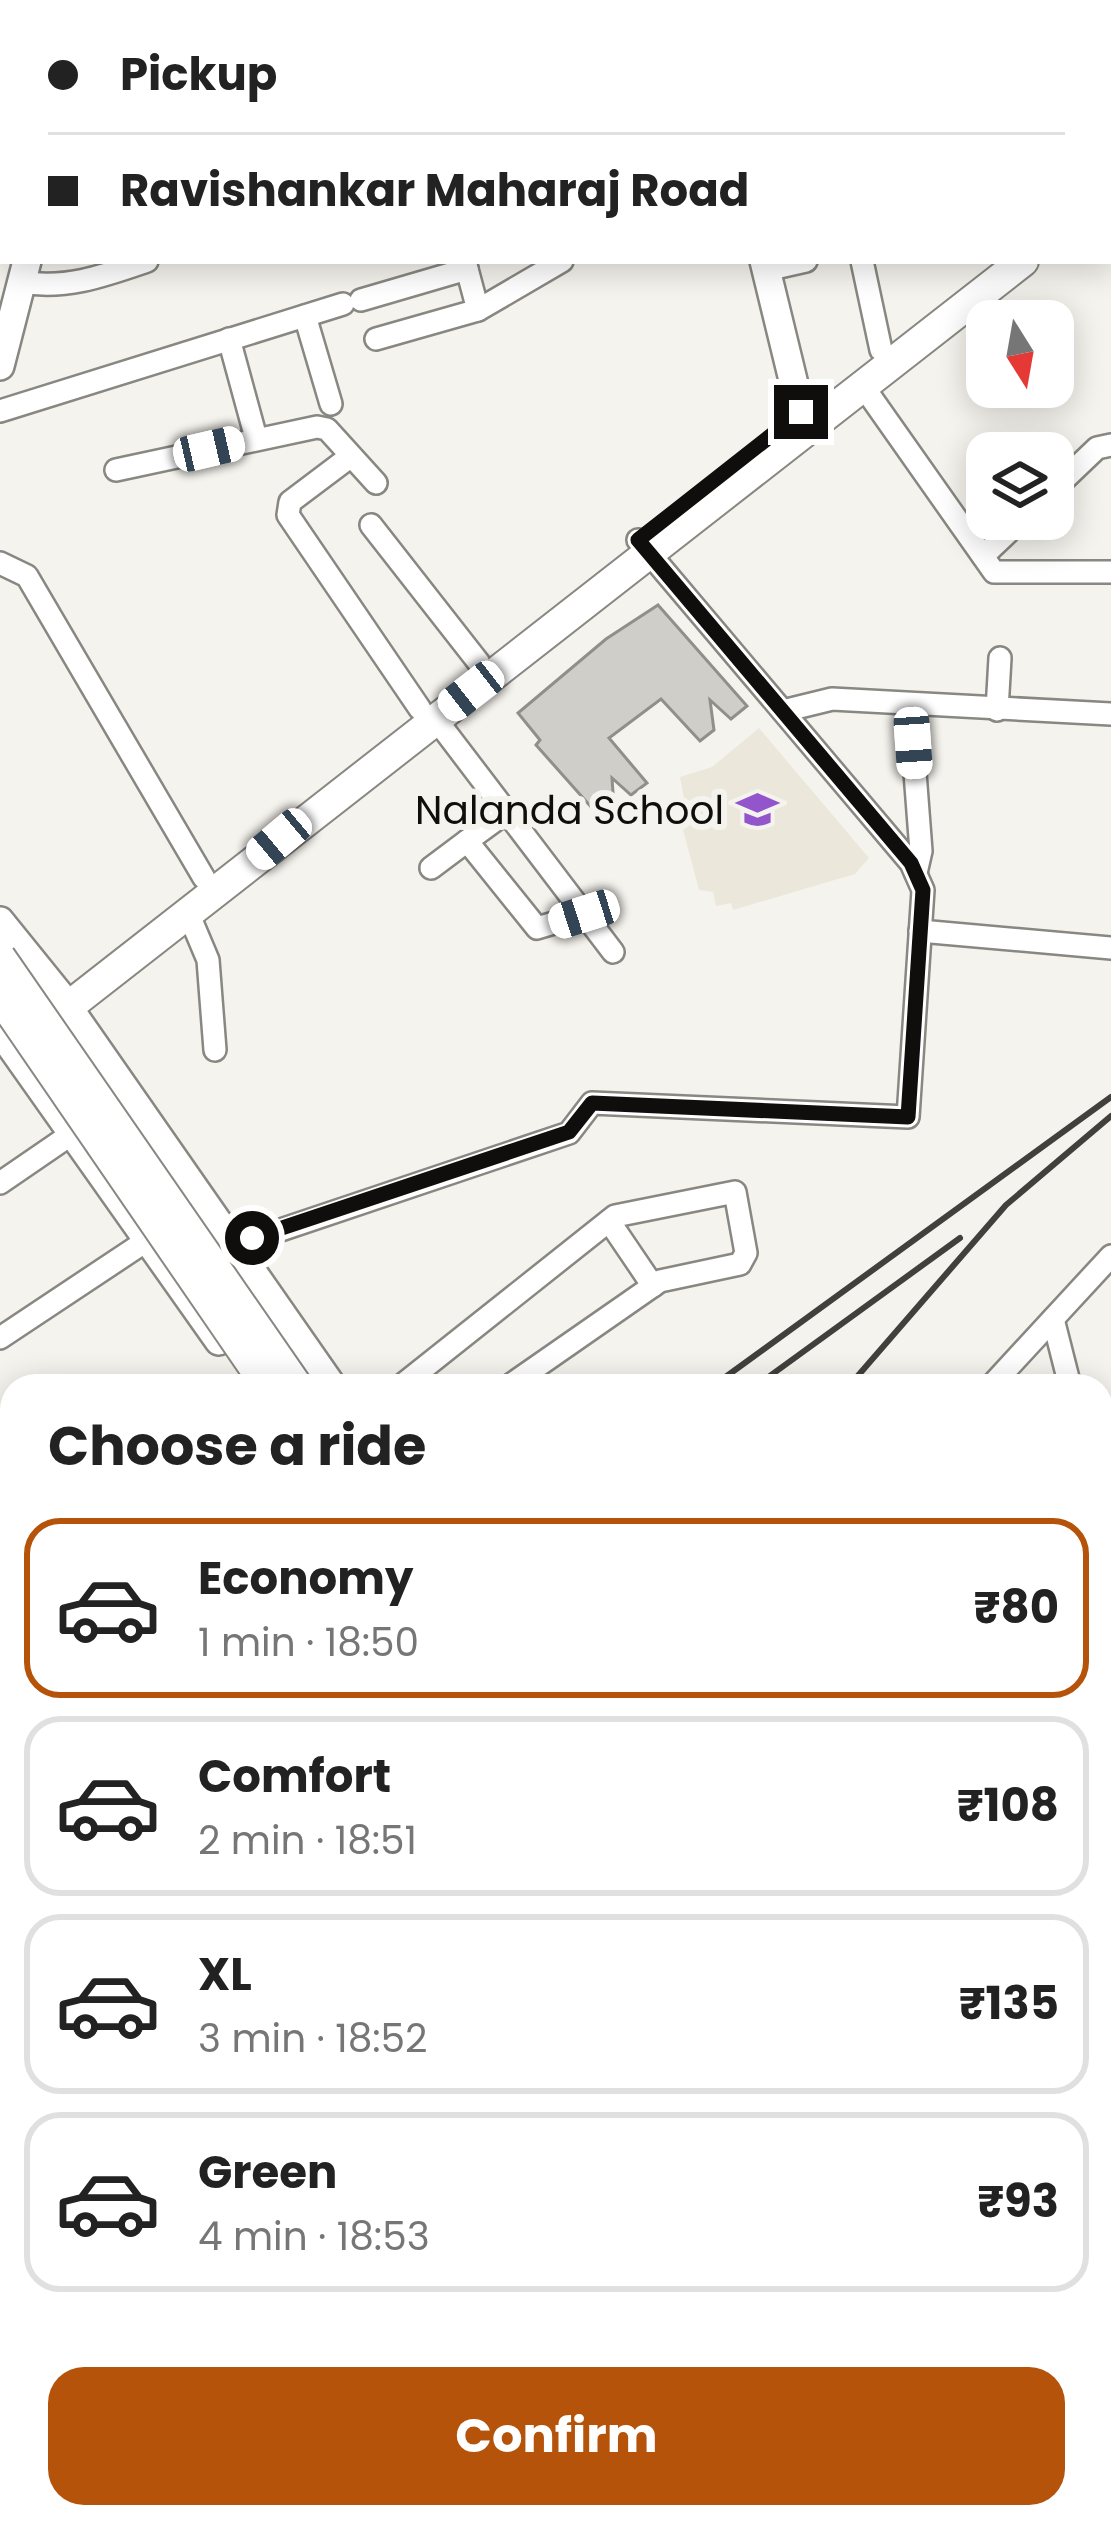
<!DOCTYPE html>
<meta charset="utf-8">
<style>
body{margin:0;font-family:Poppins,sans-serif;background:#f6f6f6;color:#222;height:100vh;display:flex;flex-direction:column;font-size:45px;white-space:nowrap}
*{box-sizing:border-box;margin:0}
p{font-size:39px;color:#767676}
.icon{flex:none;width:66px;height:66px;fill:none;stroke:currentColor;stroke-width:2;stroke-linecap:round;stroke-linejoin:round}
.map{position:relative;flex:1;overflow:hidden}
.drawer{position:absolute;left:0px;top:1374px;width:1113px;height:1155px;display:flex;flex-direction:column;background:#fff;border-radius:36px 36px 0 0;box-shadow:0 6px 30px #0003}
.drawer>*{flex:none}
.banner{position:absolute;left:0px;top:0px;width:1113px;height:264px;box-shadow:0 6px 30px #0003;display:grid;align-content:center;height:264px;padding:0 48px;background:#fff}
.needle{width:78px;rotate:169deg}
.controls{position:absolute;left:966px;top:300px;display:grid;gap:24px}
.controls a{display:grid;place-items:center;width:108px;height:108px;border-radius:24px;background:#fff;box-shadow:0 6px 30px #0003;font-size:60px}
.end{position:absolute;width:54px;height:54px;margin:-27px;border:15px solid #0f0e0c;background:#fff;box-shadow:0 0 0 6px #fff}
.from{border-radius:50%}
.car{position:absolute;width:36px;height:72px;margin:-36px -18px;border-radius:15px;box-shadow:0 0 9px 3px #0007;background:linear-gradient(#fff 24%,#345 0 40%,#fff 0 76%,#345 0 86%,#fff 0)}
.banner b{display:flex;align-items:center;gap:42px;height:114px;font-size:45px}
.banner b+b{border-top:3px solid #e0e0e0}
.banner i{width:30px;height:30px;background:#222}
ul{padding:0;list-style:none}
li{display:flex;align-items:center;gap:36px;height:180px;margin:0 24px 18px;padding:0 24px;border:6px solid #e0e0e0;border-radius:36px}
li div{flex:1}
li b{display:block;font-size:45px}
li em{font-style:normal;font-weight:700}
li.current{border-color:#b45309}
li>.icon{width:108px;height:108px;stroke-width:1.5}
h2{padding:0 48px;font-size:54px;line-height:144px}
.cta{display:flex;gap:24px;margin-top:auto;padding:24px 48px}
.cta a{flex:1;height:138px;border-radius:36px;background:#b45309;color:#fff;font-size:48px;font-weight:700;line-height:138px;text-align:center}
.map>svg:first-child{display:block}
.built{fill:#ebe8db}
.green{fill:url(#green-dots)}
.building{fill:#d0cec9;stroke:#908f89;stroke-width:3}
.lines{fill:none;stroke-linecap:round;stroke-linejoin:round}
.minor-casing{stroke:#888781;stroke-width:26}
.tertiary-casing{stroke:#888781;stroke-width:32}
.secondary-casing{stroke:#888781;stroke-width:34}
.minor{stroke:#fff;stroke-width:21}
.tertiary{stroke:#fff;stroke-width:27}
.secondary{stroke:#fff;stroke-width:30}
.rail{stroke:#41403d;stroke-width:6}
.secondary-bridge-casing{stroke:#888781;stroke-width:34;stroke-linecap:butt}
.secondary-bridge{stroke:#fff;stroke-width:30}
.route{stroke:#0f0e0c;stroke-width:15}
.labels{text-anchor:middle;stroke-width:12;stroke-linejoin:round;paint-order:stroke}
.poi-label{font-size:39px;fill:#0f0e0c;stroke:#f5f3ed;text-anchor:end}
</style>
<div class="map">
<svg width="1111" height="2527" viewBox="0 0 1111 2527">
<defs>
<pattern id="green-dots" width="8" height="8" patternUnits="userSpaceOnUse" patternTransform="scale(3)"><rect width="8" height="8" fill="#ead78d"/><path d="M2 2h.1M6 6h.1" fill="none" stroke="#c8b778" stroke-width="1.8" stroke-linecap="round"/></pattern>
</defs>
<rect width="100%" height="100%" fill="#f5f3ed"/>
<polygon class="built" points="759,728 869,858 855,874 733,910 731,903 716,906 713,892 699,890 683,830 689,826 680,777 712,767"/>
<polygon class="green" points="12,2019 12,2517 429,2517 431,2527 0,2527 0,2027"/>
<polygon class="building" points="658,605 747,706 731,719 710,700 714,730 700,741 661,699 609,738 647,783 631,795 612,778 614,807 600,817 536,745 540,740 518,713 606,639"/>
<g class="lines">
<defs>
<g id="minor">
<polyline points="284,0 285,3"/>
<polyline points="363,0 364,3"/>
<polyline points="458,0 459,3"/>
<polyline points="532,0 533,3"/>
<polyline points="611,0 612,3"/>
<polyline points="862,261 881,350"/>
<polyline points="766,270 806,261"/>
<path d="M22,282C66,290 106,275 147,261"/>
<polyline points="361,300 467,269 465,261"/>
<polyline points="478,310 562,261"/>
<polyline points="305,316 331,404"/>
<polyline points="229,339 256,438"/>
<polyline points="376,339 478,310 467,269"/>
<polyline points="863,386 994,572 1111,572"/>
<polyline points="0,411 343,304"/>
<polyline points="351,456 290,502 288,515 420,709"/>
<polyline points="116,470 317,427 327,429 376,483"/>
<polyline points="1053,490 1097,448 1111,445"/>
<polyline points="371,525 479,663"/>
<polyline points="983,556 1022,519"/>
<polyline points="0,563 27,576 204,878"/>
<polyline points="910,707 921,851 916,873"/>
<polyline points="997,710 1000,658"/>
<polyline points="783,711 832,699 1111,714"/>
<polyline points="435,718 613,952"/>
<polyline points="508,811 467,841 537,928 584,914"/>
<polyline points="431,868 467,841"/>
<polyline points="189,915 208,960 215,1050"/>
<polyline points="920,931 1111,948"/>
<polyline points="0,1183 73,1133"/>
<polyline points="609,1221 653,1286"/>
<polyline points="230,1247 569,1133 592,1103 908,1117 923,890 911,863 638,540"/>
<polyline points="1053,1319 1070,1386"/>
<polyline points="0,1338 146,1241"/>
<polyline points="401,1386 615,1216 735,1192 746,1253 740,1264 660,1281 509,1386"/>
<polyline points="991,1386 1111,1256"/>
<polyline points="1101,1514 1111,1561"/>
<polyline points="0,1558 12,1578"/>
<polyline points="0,1617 12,1615"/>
<polyline points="1101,1752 1111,1750"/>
<polyline points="1101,1893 1111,1891"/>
<polyline points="1101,1925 1111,1963"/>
<polyline points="1101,2122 1111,2131"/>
<polyline points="1101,2201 1111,2209"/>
<polyline points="1101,2327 1111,2323"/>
<polyline points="1101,2375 1111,2370"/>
<polyline points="1101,2448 1111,2444"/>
<polyline points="639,2517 642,2527"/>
<polyline points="737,2517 743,2527"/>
<polyline points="1032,2517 1038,2527"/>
<polyline points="686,2527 700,2524"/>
</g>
<g id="tertiary">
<polyline points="699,0 700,3"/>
<polyline points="131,3 136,0"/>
<polyline points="0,23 3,22"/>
<polyline points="764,261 801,413 812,426"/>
<polyline points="0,366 27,261"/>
<polyline points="0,921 59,994 332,1386"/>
<polyline points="0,1031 219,1341"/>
<polyline points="0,1834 12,1826"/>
</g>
<g id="secondary">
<polyline points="1110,193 1111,193"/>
<polyline points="68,1007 1023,261"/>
<polyline points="1101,2151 1111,2159"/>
<polyline points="1101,2183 1111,2187"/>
</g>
</defs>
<use href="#minor" class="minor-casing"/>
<use href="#tertiary" class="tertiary-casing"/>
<use href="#secondary" class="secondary-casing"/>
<use href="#minor" class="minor"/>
<use href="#tertiary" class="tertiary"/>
<use href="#secondary" class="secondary"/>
<g class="rail">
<polyline points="713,1386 1111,1097"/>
<polyline points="756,1386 960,1238"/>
<polyline points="849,1386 1006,1205 1111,1116"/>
<polyline points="0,1921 12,1913"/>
<polyline points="463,2517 463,2527"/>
</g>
<defs>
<g id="secondary-bridge">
<polyline points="0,957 297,1386"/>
<polyline points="0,997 267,1386"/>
</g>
</defs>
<use href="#secondary-bridge" class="secondary-bridge-casing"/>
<use href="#secondary-bridge" class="secondary-bridge"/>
</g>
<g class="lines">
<polyline class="route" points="252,1238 569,1132 592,1103 908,1117 923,890 911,863 638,540 801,412"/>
</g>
<defs>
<symbol id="school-bare" viewBox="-9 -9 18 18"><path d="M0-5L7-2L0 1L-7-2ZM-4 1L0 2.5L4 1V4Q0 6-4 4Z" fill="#9355cb" stroke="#f5f3ed" stroke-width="2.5" paint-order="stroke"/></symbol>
</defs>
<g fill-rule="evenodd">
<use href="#school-bare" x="728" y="780" width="59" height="59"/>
</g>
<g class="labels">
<g class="poi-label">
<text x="724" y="824">Nalanda School</text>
</g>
</g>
</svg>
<div class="controls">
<a><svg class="needle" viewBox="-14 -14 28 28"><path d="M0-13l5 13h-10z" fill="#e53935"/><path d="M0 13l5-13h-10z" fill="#767676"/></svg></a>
<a><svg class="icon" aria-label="layers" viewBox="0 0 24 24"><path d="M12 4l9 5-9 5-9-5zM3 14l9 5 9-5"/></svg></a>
</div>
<i class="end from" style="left:252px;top:1238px"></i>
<i class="end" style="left:801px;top:412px"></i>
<i class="car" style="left:209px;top:449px;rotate:77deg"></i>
<i class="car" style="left:471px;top:691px;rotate:232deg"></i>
<i class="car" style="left:913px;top:743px;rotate:176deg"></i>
<i class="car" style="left:279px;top:839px;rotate:230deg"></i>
<i class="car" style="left:584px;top:914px;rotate:252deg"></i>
<div class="banner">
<b><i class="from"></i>Pickup</b>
<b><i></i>Ravishankar Maharaj Road</b>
</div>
<section class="drawer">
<h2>Choose a ride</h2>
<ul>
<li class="current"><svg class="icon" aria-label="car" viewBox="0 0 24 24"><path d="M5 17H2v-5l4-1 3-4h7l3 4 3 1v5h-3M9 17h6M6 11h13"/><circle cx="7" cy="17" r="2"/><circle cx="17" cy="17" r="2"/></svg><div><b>Economy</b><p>1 min · 18:50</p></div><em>₹80</em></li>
<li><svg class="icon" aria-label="car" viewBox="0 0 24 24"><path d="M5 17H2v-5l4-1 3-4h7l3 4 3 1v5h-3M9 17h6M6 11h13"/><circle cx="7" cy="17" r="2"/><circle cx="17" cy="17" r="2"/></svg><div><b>Comfort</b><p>2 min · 18:51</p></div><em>₹108</em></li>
<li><svg class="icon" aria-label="car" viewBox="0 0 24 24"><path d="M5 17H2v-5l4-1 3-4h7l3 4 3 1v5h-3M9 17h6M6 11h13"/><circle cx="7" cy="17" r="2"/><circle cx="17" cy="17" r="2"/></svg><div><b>XL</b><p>3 min · 18:52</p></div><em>₹135</em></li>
<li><svg class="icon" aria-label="car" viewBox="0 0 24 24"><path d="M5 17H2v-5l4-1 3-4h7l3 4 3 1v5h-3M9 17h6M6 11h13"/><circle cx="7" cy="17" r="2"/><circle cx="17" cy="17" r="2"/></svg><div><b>Green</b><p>4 min · 18:53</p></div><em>₹93</em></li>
</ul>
<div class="cta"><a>Confirm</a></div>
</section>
</div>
